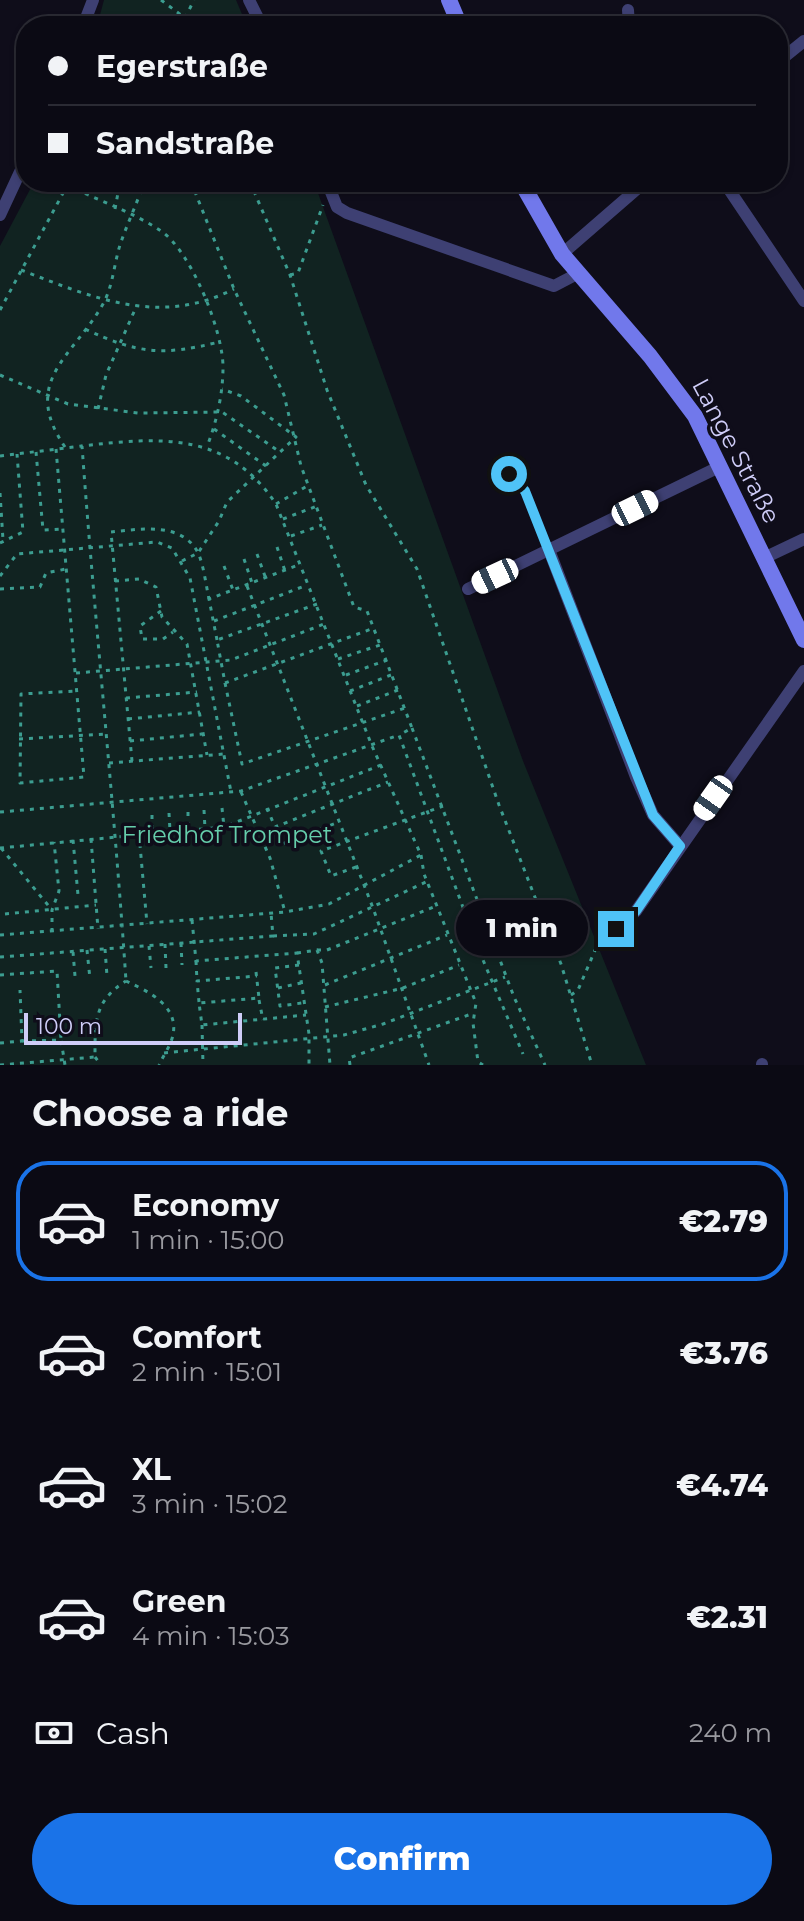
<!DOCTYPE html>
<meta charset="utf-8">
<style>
body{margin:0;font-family:Montserrat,sans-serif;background:#14131d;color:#f1f3f6;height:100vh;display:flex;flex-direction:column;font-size:30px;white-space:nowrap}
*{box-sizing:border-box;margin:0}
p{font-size:26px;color:#9a9aa0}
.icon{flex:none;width:44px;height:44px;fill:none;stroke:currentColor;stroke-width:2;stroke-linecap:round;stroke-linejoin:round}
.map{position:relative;height:1065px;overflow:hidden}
.side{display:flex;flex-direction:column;background:#0b0a14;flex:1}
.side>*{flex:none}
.top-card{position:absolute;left:16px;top:16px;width:772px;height:176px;border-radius:32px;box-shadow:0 2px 6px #0004,0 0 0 2px #2b2b34;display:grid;align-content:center;height:176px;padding:0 32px;background:#0b0a14}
.scale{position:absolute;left:24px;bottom:20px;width:218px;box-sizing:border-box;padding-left:8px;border:4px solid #cfcdf8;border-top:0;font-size:22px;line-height:28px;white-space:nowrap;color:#cfcdf8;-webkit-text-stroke:6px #0f0d1a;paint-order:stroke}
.end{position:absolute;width:36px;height:36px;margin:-18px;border:10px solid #4fc3f7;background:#111;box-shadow:0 0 0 4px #111}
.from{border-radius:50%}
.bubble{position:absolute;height:56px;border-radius:28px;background:#0b0a14;box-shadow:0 2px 6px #0004,0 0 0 2px #2b2b34;font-size:26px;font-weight:800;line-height:56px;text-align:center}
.car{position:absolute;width:24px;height:48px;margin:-24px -12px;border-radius:10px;box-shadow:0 0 6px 2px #0007;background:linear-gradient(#fff 24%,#345 0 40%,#fff 0 76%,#345 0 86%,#fff 0)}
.top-card b{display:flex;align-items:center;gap:28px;height:76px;font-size:30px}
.top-card b+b{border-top:2px solid #2b2b34}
.top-card i{width:20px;height:20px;background:#f1f3f6}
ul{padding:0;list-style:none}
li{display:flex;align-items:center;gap:24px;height:120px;margin:0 16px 12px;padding:0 16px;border:4px solid transparent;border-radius:32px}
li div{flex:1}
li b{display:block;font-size:30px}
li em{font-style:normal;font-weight:800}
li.selected{border-color:#1a73e8}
li>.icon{width:72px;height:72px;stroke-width:1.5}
h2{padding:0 32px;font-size:36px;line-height:96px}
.pay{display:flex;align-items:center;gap:20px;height:88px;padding:0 32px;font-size:30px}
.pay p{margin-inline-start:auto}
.cta{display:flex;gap:16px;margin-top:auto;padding:16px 32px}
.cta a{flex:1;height:92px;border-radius:48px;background:#1a73e8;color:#fff;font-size:32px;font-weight:800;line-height:92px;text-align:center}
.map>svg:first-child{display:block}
.green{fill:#112321}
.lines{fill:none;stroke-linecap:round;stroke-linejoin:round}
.path{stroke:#3c9d90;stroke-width:3;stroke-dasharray:4 6;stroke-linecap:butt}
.lane{stroke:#3e4073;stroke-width:6}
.street{stroke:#3e4073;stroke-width:12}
.secondary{stroke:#7178eb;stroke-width:16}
.route{stroke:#4fc3f7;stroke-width:10}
.labels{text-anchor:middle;stroke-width:7;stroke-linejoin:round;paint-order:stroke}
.street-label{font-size:24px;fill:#cfcdf8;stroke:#0f0d1a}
.park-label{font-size:24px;fill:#65cdab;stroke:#0f0d1a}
</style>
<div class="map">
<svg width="804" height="1065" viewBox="0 0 804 1065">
<rect width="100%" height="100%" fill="#0f0d1a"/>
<g class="green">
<polygon points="104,0 236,0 247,26 97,26"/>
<polygon points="34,182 314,182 523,761 646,1065 0,1065 0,246"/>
</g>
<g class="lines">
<g class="path">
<polyline points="161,0 185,18 188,26"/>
<polyline points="185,18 194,0"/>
<polyline points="191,182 234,289 284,395 301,466 354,607 367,611 412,728 399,735"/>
<polyline points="250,182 290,275 327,390 366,485 417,569 499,805 561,964 592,1065"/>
<path d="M67,185C97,200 133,212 161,231C191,251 223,331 223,367C223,393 217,420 208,444"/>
<polyline points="115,209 120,182"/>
<path d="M21,270C94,298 159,327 234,289"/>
<polyline points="290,275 298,273 323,205"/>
<polyline points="0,310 69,182"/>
<path d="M85,329C138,354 163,356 219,342"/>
<polyline points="0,375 68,404 138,413 222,412 280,452"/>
<polyline points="98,409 106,375 137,305"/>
<polyline points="214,429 266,466"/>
<path d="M65,447C20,381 73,357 103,304C113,286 114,264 120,245C127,224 137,204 144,182"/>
<polyline points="56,449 84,777 20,783 21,694 77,691"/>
<polyline points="36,452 43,530 64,529"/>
<polyline points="0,456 82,446"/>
<polyline points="0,493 3,540"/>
<polyline points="276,504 307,486"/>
<polyline points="283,519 317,506"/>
<polyline points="291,536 322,525"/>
<polyline points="0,543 23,532 17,454"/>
<polyline points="277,547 285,571"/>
<polyline points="257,554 266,579"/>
<polyline points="244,559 252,583"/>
<polyline points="182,561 198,553 219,521 227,502 296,437 241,396 222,389"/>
<polyline points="224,566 233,590"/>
<polyline points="0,576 17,554 157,542 172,548 190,578 231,792"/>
<polyline points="115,581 139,579 156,587 162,617 187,644 207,755"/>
<polyline points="247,586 373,908 429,1065"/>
<polyline points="0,589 40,587 46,573 66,569"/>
<polyline points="317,604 217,640 225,683 374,628"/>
<polyline points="161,611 140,626 142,639 163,639 173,632"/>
<polyline points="214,621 307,585"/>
<polyline points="217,640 209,599 301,564"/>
<polyline points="338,659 380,645"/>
<polyline points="76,673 231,660 324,624"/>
<polyline points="346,675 387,660"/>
<polyline points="225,683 242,764 405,708"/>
<polyline points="350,691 391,675"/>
<polyline points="126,698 197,692"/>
<polyline points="357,706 398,690"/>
<polyline points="128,719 200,712"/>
<polyline points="412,728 514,997 545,1065"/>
<polyline points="19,739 106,734"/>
<polyline points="130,741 202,734"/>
<path d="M132,761L111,532C140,529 184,521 199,555C204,568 206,585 209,599"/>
<polyline points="109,763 224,754"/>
<polyline points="241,792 270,858 285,912"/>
<polyline points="222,808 224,827"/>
<polyline points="267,808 275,827 388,782"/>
<polyline points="204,810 205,829"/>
<polyline points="0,812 241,791 399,735 480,953 523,1054"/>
<polyline points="188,812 188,830"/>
<polyline points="169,813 170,831"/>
<polyline points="152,815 152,833"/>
<polyline points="275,827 282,844 339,822"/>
<polyline points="139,834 147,924"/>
<polyline points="91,839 98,929"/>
<polyline points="73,840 78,895"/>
<polyline points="0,848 224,827 381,765"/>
<polyline points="1,848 52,910"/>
<polyline points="421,855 424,874 476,1003 473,1023 478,1062 483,1065"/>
<polyline points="356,867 331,876 321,851 443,806"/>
<polyline points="5,914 96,905"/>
<polyline points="192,920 196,961 297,953 309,1034 309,1065"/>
<polyline points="52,932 52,910 59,891 54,842"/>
<path d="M0,935L285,912L329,904L421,855L372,746L276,504C227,431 160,437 82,446C95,624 114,802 126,981"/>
<polyline points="273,936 314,934 426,882"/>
<polyline points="181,943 182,965"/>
<polyline points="165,944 166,968"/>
<polyline points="149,946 151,968"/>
<polyline points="105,949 107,976"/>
<polyline points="87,950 90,979"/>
<polyline points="317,950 327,950 436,906"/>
<polyline points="73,952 75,976"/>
<polyline points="297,953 317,950 322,963 330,1065"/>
<polyline points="0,957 273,936 271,913"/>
<polyline points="196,961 197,981"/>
<polyline points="299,965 275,968 280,1006 302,1003"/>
<polyline points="256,972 259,998 199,1003 202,1025 306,1015"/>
<polyline points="0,975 57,971 61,1040"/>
<path d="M126,981C147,991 179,1005 173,1035C171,1045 163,1056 159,1065"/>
<polyline points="325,985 447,935"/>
<polyline points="278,988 301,983"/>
<polyline points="571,995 578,990 599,941 608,935"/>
<polyline points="259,1000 263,1020"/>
<polyline points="199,1002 197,981 257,976"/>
<polyline points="325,1007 403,988 459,965"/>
<polyline points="202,1025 203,1065"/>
<polyline points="22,1041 61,1040 65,1065"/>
<polyline points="0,1043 22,1041 20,990"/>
<polyline points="164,1053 344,1035 383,1024 505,977"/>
<polyline points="95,1057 101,1065"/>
<path d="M0,1065L95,1057C95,1022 94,1001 126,981"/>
<polyline points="350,1065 349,1058 474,1013"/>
</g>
<polyline class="lane" points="509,474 525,491 549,550"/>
<g class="street">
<polyline points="249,0 262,26"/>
<polyline points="628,10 629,26"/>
<polyline points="83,26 93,0"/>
<polyline points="778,62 804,41"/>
<polyline points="327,182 337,207 347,213 554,286 577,274"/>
<polyline points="724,182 804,301"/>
<polyline points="0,215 26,159"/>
<polyline points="562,254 645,182"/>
<polyline points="549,550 636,777 653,815 680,846"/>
<polyline points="764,558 804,539"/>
<polyline points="468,589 721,466"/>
<polyline points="616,929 636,911 804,671"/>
<polyline points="762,1064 762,1065"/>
</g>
<g class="secondary">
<polyline points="449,0 460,26"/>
<polyline points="521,182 562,254 650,356 695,416 804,640"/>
</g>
</g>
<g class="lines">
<polyline class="route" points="509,474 525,491 653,815 680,846 636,911 616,929"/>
</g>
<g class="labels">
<g class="street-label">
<text transform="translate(736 451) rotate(62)" y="8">Lange Straße</text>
</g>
<g class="park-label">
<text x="227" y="843">Friedhof Trompet</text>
</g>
</g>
</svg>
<div class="scale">100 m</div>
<i class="end from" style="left:509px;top:474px"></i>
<i class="end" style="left:616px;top:929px"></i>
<div class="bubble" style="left:456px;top:900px;width:132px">1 min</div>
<i class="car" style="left:635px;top:508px;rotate:64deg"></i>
<i class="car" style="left:495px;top:576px;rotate:245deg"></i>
<i class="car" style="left:713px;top:798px;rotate:215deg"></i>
<div class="top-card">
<b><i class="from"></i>Egerstraße</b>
<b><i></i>Sandstraße</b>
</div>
</div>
<section class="side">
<h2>Choose a ride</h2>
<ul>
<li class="selected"><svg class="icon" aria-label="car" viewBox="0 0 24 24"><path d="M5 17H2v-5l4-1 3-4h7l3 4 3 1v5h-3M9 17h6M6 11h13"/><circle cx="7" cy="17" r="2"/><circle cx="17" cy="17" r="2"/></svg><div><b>Economy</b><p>1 min · 15:00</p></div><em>€2.79</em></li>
<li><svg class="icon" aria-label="car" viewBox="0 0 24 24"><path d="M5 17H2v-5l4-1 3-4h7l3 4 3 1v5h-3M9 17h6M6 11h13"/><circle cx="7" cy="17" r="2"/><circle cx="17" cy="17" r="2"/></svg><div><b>Comfort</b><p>2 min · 15:01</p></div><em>€3.76</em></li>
<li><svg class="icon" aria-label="car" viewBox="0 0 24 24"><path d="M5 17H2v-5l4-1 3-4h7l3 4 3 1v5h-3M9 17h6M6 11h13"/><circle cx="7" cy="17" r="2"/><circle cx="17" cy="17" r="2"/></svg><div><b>XL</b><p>3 min · 15:02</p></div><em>€4.74</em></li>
<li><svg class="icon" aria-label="car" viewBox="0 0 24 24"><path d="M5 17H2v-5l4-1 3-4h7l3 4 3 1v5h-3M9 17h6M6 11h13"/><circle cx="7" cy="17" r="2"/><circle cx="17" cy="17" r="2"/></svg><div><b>Green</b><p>4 min · 15:03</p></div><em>€2.31</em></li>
</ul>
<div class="pay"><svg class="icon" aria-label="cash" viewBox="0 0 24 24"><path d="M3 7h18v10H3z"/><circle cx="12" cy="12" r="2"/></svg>Cash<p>240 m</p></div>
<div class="cta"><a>Confirm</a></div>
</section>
